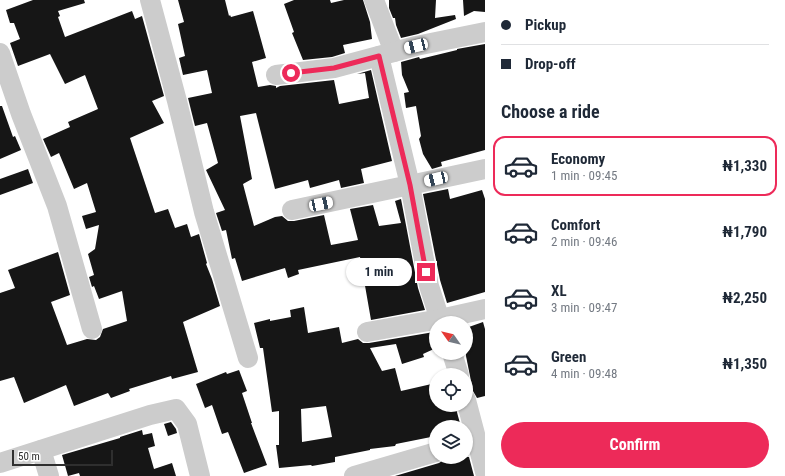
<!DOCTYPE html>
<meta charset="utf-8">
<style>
body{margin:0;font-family:"Roboto Condensed",sans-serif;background:#f2f2f3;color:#1f2937;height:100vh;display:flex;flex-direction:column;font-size:15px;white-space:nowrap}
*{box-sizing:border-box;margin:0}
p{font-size:13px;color:#747a83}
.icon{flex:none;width:22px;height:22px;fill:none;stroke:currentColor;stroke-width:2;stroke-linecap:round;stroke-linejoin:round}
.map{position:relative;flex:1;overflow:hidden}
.details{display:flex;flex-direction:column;background:#fff;width:300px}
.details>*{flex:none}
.guide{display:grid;align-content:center;height:88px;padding:0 16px;background:#fff}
.needle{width:26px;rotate:304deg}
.controls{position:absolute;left:429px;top:316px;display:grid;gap:8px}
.controls a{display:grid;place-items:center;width:44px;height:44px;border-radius:50%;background:#fff;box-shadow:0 1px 3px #0004;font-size:20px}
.scale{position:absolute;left:12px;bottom:10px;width:101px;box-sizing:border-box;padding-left:4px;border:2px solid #2f2f2f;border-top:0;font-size:11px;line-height:14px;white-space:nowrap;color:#2f2f2f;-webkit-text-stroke:3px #fff;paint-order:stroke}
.end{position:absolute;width:18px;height:18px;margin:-9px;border:5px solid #ed2a59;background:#fff;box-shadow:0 0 0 2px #fff}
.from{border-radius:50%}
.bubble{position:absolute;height:28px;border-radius:14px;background:#fff;box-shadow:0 1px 3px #0004;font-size:13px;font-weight:700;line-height:28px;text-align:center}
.car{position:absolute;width:12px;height:24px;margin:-12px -6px;border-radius:5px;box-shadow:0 0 3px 1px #0007;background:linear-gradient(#fff 24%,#345 0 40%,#fff 0 76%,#345 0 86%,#fff 0)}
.guide b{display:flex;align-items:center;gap:14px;height:38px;font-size:15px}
.guide b+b{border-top:1px solid #e0e1e3}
.guide i{width:10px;height:10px;background:#1f2937}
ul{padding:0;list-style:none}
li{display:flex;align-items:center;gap:12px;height:60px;margin:0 8px 6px;padding:0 8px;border:2px solid transparent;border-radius:12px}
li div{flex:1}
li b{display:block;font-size:15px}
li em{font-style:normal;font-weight:700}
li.active{border-color:#ed2a59}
li>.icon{width:36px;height:36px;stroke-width:1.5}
h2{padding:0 16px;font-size:18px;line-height:48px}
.action{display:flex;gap:8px;margin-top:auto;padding:8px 16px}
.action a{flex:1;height:46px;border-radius:24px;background:#ed2a59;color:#fff;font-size:16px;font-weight:700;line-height:46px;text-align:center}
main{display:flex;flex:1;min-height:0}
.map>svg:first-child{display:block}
.building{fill:#161616;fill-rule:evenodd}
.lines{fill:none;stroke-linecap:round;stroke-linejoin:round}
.minor{stroke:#ccc;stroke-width:20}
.route{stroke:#ed2a59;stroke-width:5}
</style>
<main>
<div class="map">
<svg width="485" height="476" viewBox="0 0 485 476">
<rect width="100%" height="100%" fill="#fff"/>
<g class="building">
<polygon points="33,0 84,0 85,3 58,11 60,16 58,17 65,37 132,11 135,19 142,16 164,96 152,101 164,123 130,138 155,213 168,209 175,228 187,224 191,237 199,234 207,263 206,264 212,279 220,306 183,322 198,372 172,379 171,376 129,389 130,391 111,398 108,393 74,406 66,385 24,403 14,377 0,381 0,293 15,288 8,270 58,252 70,295 51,302 67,345 87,339 96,340 100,337 103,329 127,321 122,291 99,299 94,286 92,287 89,277 94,275 88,254 95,249 99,225 86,229 82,216 96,212 87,183 74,189 59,153 51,157 43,139 70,127 68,122 98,109 85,75 65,84 50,54 18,66 10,43 20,39 14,23 10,23 6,10"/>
<polygon points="178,0 225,0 229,16 230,15 231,17 253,11 266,58 252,62 258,87 270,85 276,86 276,88 280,86 334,80 339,104 369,98 365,73 357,74 371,70 392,161 361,169 364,183 341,188 339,180 310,188 308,180 275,189 256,113 240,116 252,179 243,184 254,226 275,217 282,216 288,221 294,221 324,215 331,245 358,240 350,209 373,205 379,226 401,223 395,201 401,199 418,288 425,310 371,320 360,257 298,270 299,274 288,278 285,268 242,281 235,258 232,259 226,230 222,231 216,213 225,210 206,170 218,163 207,123 195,126 188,98 212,93 207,70 183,75 179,58 185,56 178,24 184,22"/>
<polygon points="294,0 330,0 331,3 344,0 363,0 370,22 372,39 343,45 345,53 332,57 303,60 292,33 294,32 284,4"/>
<polygon points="389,0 436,0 435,18 455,15 456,19 418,34 401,38 396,25 395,18 393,18 389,8"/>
<polygon points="463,0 485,0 485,12 474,11 464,16"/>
<polygon points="485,44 485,150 441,162 442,166 432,169 423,154 419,139 421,136 416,106 406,108 404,93 409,92 402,75 401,62 419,57 420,59 457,50 457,49"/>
<polygon points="0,106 2,106 13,137 15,136 21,150 0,159"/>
<polygon points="28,169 33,183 0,195 0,179"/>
<polygon points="448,189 450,199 482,190 485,199 485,292 447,303 440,280 423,194"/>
<path d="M304,307L308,333L339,327L342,343L358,339L363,343H369L434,332L436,333V348L423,354L424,357L402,364L396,344L370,348L382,371L395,368L401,391L436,383V405H455L461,427H436V436L396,444L395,446L370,449V450L335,457V462L312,466L311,465L279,468L276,445H279V411L272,412L263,348H260L254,323L270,319V321L291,317L290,310ZM326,406L332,437L302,442L301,409Z"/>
<polygon points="483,322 485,329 485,396 477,398 473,391 466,356 466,328"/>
<polygon points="239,370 247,391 242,393 252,423 251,423 267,465 244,473 228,432 222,434 212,405 205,408 196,384 226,372 227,374"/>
<polygon points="171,422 176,429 177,433 168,436 164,424"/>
<polygon points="142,430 143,435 152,433 155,446 148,448 154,469 172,463 176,476 80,476 79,473 68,476 62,455 120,438 120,437"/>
<polygon points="448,457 469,457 474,476 395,476 439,463"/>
</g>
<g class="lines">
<g class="minor">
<polyline points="150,0 177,101 204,212 248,358"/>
<polyline points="374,0 394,52"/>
<polyline points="0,53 21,114 57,206 92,329"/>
<polyline points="379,56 410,185 429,286 441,323"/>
<polyline points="276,75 334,68 416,46 485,32"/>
<polyline points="292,210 485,169"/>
<polyline points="367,332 440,319 485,309"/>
<polyline points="452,353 459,375"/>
<polyline points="466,400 485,472"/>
<polyline points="41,450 49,476"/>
<polyline points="0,463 150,415 176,409 187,424 200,476"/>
<polyline points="354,476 436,452"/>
</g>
</g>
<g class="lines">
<polyline class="route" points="291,73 334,68 379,56 410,185 426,272"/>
</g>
</svg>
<div class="controls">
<a><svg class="needle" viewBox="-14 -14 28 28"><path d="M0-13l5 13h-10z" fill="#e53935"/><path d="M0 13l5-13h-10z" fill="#747a83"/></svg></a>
<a><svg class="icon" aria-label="locate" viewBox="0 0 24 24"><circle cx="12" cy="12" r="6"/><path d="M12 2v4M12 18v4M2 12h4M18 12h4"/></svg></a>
<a><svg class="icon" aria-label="layers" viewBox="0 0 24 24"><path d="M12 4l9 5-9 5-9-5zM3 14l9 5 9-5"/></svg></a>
</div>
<div class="scale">50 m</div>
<i class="end from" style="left:291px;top:73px"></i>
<i class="end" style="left:426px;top:272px"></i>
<div class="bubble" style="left:346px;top:258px;width:66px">1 min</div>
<i class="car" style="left:416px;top:46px;rotate:256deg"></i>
<i class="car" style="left:436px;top:179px;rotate:257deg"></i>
<i class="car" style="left:321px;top:204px;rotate:78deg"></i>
</div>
<section class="details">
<div class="guide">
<b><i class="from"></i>Pickup</b>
<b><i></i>Drop-off</b>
</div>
<h2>Choose a ride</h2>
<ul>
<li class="active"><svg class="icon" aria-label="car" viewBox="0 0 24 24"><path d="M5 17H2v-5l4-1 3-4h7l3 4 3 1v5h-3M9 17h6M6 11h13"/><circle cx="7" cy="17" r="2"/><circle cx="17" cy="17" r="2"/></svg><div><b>Economy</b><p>1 min · 09:45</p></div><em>₦1,330</em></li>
<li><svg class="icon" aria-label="car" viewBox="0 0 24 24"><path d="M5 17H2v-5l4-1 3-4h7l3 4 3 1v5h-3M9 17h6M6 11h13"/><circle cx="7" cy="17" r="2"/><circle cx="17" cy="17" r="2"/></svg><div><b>Comfort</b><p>2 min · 09:46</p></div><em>₦1,790</em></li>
<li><svg class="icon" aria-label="car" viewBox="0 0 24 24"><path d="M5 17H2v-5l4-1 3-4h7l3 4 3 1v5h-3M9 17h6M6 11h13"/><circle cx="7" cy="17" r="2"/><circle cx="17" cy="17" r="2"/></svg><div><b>XL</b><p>3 min · 09:47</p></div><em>₦2,250</em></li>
<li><svg class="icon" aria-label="car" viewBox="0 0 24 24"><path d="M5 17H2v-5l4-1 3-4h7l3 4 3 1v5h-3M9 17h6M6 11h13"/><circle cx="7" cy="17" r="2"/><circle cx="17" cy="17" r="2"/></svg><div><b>Green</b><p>4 min · 09:48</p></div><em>₦1,350</em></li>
</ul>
<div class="action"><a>Confirm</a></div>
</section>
</main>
